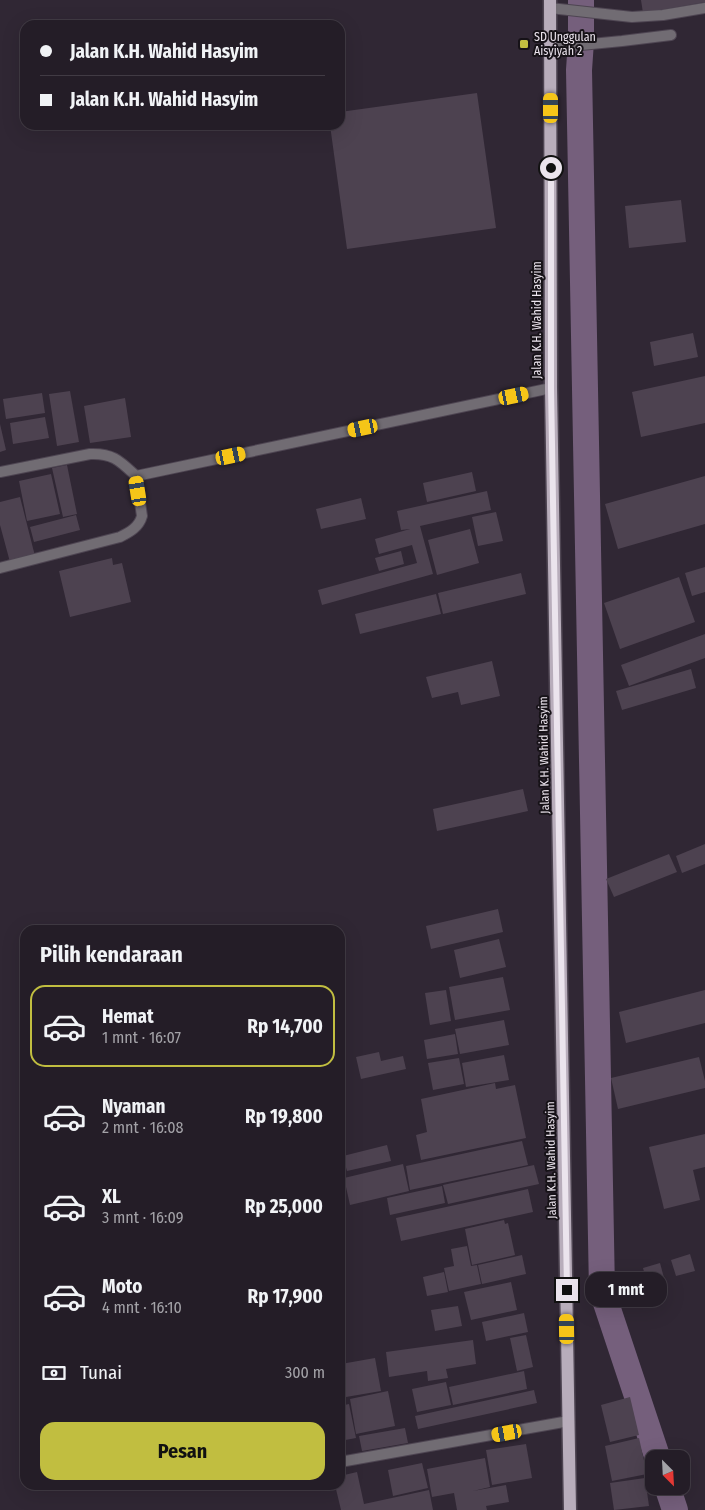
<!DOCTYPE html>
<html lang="id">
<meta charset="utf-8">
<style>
body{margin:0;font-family:"Fira Sans Condensed",sans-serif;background:#2c262f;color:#f1f3f6;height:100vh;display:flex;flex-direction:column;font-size:19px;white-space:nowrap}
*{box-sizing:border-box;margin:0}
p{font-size:16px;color:#a3a2a7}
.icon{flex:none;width:28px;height:28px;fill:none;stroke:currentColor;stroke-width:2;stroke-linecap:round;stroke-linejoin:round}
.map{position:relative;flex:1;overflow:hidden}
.side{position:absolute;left:20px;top:925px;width:325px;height:565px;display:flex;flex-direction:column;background:#241d27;border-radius:15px;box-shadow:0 5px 20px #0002,0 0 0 1px #413b44}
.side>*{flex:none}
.banner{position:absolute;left:20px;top:20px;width:325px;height:110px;border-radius:15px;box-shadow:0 5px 20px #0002,0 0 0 1px #413b44;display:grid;align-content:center;height:110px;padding:0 20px;background:#241d27}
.needle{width:32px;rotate:156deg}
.buttons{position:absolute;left:645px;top:1450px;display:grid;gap:10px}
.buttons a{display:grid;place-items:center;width:45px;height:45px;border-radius:10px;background:#241d27;box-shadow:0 5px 20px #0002,0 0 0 1px #413b44;font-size:25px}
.end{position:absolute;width:22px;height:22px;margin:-11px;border:6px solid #ebe4ed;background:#111;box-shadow:0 0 0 2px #111}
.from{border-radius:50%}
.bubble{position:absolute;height:35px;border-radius:15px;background:#241d27;box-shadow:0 5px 20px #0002,0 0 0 1px #413b44;font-size:16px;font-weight:700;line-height:35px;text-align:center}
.car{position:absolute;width:15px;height:30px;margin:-15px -8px;border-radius:6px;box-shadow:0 0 4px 1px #0007;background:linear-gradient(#f5c518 24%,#345 0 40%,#f5c518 0 76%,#345 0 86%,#f5c518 0)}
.banner b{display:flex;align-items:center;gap:18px;height:48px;font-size:19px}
.banner b+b{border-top:1px solid #413b44}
.banner i{width:12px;height:12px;background:#f1f3f6}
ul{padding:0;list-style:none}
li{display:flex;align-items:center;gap:15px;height:82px;margin:0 10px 8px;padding:0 10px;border:2px solid transparent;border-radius:15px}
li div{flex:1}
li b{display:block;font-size:19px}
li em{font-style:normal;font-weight:700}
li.on{border-color:#c1be40}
li>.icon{width:45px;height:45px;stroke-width:1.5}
h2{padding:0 20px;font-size:22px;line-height:60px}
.pay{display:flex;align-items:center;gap:12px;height:55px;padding:0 20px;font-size:19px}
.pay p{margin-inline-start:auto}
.primary-button{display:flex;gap:10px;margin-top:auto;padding:10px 20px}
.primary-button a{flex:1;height:58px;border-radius:15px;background:#c1be40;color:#111;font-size:20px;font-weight:700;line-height:58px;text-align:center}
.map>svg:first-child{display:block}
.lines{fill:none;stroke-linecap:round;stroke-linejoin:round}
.canal{stroke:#755f7c;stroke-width:26}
.building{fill:#4d4250}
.street-casing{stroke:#4e4552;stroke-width:12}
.primary-casing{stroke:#4e4552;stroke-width:15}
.street{stroke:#716c73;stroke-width:10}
.primary{stroke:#b8adbb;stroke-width:12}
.route{stroke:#ebe4ed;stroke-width:6}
.poi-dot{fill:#c1be40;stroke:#161217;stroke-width:2}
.labels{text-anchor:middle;stroke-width:4;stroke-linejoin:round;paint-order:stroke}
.poi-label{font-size:12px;fill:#ebe4ed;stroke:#161217;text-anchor:start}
.street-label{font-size:12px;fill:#ebe4ed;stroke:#161217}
</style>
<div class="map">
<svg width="705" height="1510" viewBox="0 0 705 1510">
<rect width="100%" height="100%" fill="#302734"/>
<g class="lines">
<g class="canal">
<polyline points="581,0 581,41 579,70 602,1291 658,1459"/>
<polyline points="667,1486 675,1510"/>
</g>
</g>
<g class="building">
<polygon points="641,0 705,0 705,2 643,13"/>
<polygon points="477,93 496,228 347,249 330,125 340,125 340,112"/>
<polygon points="681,200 686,242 629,248 625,206"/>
<polygon points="693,333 698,357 654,366 650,342"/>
<polygon points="705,376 705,423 641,437 632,392"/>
<polygon points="70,391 79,442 57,446 49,394"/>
<polygon points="42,393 45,413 6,419 3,399"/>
<polygon points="125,398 131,437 90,443 84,406"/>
<polygon points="45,417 49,438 13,444 10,423"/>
<polygon points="0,424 6,450 0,452"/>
<polygon points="67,465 77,514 63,517 52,468"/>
<polygon points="472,472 476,491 427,502 423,483"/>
<polygon points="51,474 60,514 27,521 19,481"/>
<polygon points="705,476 705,524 618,549 605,504"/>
<polygon points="487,491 491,510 420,526 433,574 322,605 318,590 417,563 412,545 379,554 375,539 410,529 401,530 397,511"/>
<polygon points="20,497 35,556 10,562 0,525 0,502"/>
<polygon points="361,498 366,519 321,529 316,509"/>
<polygon points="496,512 503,541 478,546 472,517"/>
<polygon points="76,515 80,530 34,542 30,527"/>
<polygon points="470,529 479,563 437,575 428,540"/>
<polygon points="401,551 404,564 379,571 375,558"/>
<polygon points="112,558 113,565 122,563 131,602 70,617 59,571"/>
<polygon points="705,567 705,592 692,596 685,573"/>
<polygon points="521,573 526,594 443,614 438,593"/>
<polygon points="679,577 695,622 620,649 604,603"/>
<polygon points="436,594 441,614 360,634 355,614"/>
<polygon points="705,634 705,658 629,686 621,665"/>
<polygon points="492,661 500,696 461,705 458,692 432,698 426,677"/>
<polygon points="691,669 696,688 622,710 616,691"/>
<polygon points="523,789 528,811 437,831 433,809"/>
<polygon points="705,844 705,864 682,873 676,856"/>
<polygon points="669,854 677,872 614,897 606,879"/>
<polygon points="498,909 503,932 431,949 426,926"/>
<polygon points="499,939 506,967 460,978 454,950"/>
<polygon points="503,977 510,1010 455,1020 449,987"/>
<polygon points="446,990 451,1021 430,1025 425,993"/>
<polygon points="705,990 705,1023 626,1043 619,1012"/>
<polygon points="504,1020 509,1045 460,1054 455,1029"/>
<polygon points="455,1034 458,1054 427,1059 424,1040"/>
<polygon points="379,1052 381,1061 403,1056 406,1069 361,1079 356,1057"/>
<polygon points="504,1055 509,1080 466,1087 462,1063"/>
<polygon points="699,1057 705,1081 705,1088 618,1109 611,1078"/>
<polygon points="459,1058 464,1084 433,1090 428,1063"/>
<polygon points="495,1083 496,1089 515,1085 526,1138 421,1160 416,1135 427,1132 421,1099"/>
<polygon points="705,1134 705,1167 693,1170 700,1200 664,1209 649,1147"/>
<polygon points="522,1141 528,1165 410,1190 406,1166"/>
<polygon points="387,1145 391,1161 347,1171 343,1156"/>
<polygon points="403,1164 409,1191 350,1205 344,1178"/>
<polygon points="534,1165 539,1184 448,1204 443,1185"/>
<polygon points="442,1186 445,1203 390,1215 387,1198"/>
<polygon points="528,1189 533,1212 401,1241 396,1218"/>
<polygon points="504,1220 505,1224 508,1223 515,1255 472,1265 465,1229"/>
<polygon points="467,1246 471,1266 477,1265 481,1284 449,1291 444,1268 454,1266 451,1249"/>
<polygon points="690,1254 695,1271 676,1276 671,1260"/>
<polygon points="522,1255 526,1274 482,1284 478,1265"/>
<polygon points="660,1263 667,1289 650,1294 643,1268"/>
<polygon points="444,1272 448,1292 427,1296 423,1277"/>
<polygon points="511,1282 517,1310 471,1320 464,1292"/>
<polygon points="458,1306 462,1326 435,1331 431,1310"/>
<polygon points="524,1313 528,1332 486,1341 482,1322"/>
<polygon points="526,1335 533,1367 517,1371 510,1338"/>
<polygon points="473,1340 476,1364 446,1369 448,1378 428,1381 427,1371 389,1377 386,1352"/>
<polygon points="375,1358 381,1391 346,1397 341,1364"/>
<polygon points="524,1371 527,1389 453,1405 449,1387"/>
<polygon points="446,1382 451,1405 417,1412 412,1389"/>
<polygon points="534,1390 537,1403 418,1429 415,1416"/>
<polygon points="388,1391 395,1426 356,1434 350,1399"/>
<polygon points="630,1397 639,1435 610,1442 601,1405"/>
<polygon points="349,1404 356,1438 340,1441 340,1406"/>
<polygon points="405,1428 408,1443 362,1451 359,1436"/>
<polygon points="639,1438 647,1474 612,1481 605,1446"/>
<polygon points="526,1444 532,1478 492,1485 486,1450"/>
<polygon points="485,1458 490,1487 473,1491 506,1485 509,1502 486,1506 487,1510 457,1510 454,1493 432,1497 427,1469"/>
<polygon points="422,1463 428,1488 393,1496 388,1470"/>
<polygon points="357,1472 364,1504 429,1490 433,1510 341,1510 335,1485 340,1485 340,1476"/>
<polygon points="645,1478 649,1506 614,1510 610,1483"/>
</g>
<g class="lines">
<defs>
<g id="street">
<polyline points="550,8 632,17 663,15 705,8"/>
<polyline points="550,48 622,41 671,35"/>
<path d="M0,472L90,454C113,453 120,461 136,476L551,388"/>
<path d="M0,568L120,537C130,532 139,527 142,516L136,476"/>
<polyline points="340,1462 569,1421"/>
</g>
<polyline id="primary" points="550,0 551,388 570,1510"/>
</defs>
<use href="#street" class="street-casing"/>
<use href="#primary" class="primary-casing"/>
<use href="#street" class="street"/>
<use href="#primary" class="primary"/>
</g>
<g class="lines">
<polyline class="route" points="551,168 551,388 567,1290"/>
</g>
<rect class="poi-dot" x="519" y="39" width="10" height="10" rx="2.5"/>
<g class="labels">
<g class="poi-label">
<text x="534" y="41">SD Unggulan<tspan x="534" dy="14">Aisyiyah 2</tspan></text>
</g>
<g class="street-label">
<text transform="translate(537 320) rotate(-90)" y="4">Jalan K.H. Wahid Hasyim</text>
<text transform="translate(544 755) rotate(-91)" y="4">Jalan K.H. Wahid Hasyim</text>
<text transform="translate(551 1160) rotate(-91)" y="4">Jalan K.H. Wahid Hasyim</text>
</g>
</g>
</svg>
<div class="buttons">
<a><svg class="needle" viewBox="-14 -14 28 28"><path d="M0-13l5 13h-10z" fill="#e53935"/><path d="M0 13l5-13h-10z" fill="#a3a2a7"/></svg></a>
</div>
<i class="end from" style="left:551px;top:168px"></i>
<i class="end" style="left:567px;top:1290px"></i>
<div class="bubble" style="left:585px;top:1272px;width:82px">1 mnt</div>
<i class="car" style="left:551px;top:108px;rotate:0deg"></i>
<i class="car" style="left:514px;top:396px;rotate:78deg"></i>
<i class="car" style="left:363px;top:428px;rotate:258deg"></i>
<i class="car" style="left:231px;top:456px;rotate:78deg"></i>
<i class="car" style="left:138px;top:491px;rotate:351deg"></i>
<i class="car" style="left:567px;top:1329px;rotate:359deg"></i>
<i class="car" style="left:507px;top:1433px;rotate:260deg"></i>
<div class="banner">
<b><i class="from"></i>Jalan K.H. Wahid Hasyim</b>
<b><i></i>Jalan K.H. Wahid Hasyim</b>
</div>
<section class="side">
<h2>Pilih kendaraan</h2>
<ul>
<li class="on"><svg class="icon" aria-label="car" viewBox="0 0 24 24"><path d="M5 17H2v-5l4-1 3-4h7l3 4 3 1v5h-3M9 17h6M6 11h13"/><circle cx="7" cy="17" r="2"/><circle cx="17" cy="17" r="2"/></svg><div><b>Hemat</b><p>1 mnt · 16:07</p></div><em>Rp 14,700</em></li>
<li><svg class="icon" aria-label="car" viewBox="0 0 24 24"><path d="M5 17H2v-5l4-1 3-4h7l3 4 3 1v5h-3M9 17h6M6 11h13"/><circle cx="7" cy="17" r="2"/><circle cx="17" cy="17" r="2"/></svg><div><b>Nyaman</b><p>2 mnt · 16:08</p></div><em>Rp 19,800</em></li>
<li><svg class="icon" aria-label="car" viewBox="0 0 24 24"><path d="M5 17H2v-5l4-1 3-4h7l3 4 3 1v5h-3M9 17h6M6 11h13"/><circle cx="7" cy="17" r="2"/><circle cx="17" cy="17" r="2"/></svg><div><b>XL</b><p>3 mnt · 16:09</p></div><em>Rp 25,000</em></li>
<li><svg class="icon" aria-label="car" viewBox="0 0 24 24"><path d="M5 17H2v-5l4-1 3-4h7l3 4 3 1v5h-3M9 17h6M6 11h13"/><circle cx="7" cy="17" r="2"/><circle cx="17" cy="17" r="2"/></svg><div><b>Moto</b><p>4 mnt · 16:10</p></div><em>Rp 17,900</em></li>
</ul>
<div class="pay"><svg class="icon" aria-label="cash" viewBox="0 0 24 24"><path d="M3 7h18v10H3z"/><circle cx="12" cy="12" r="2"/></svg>Tunai<p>300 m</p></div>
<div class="primary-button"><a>Pesan</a></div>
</section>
</div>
